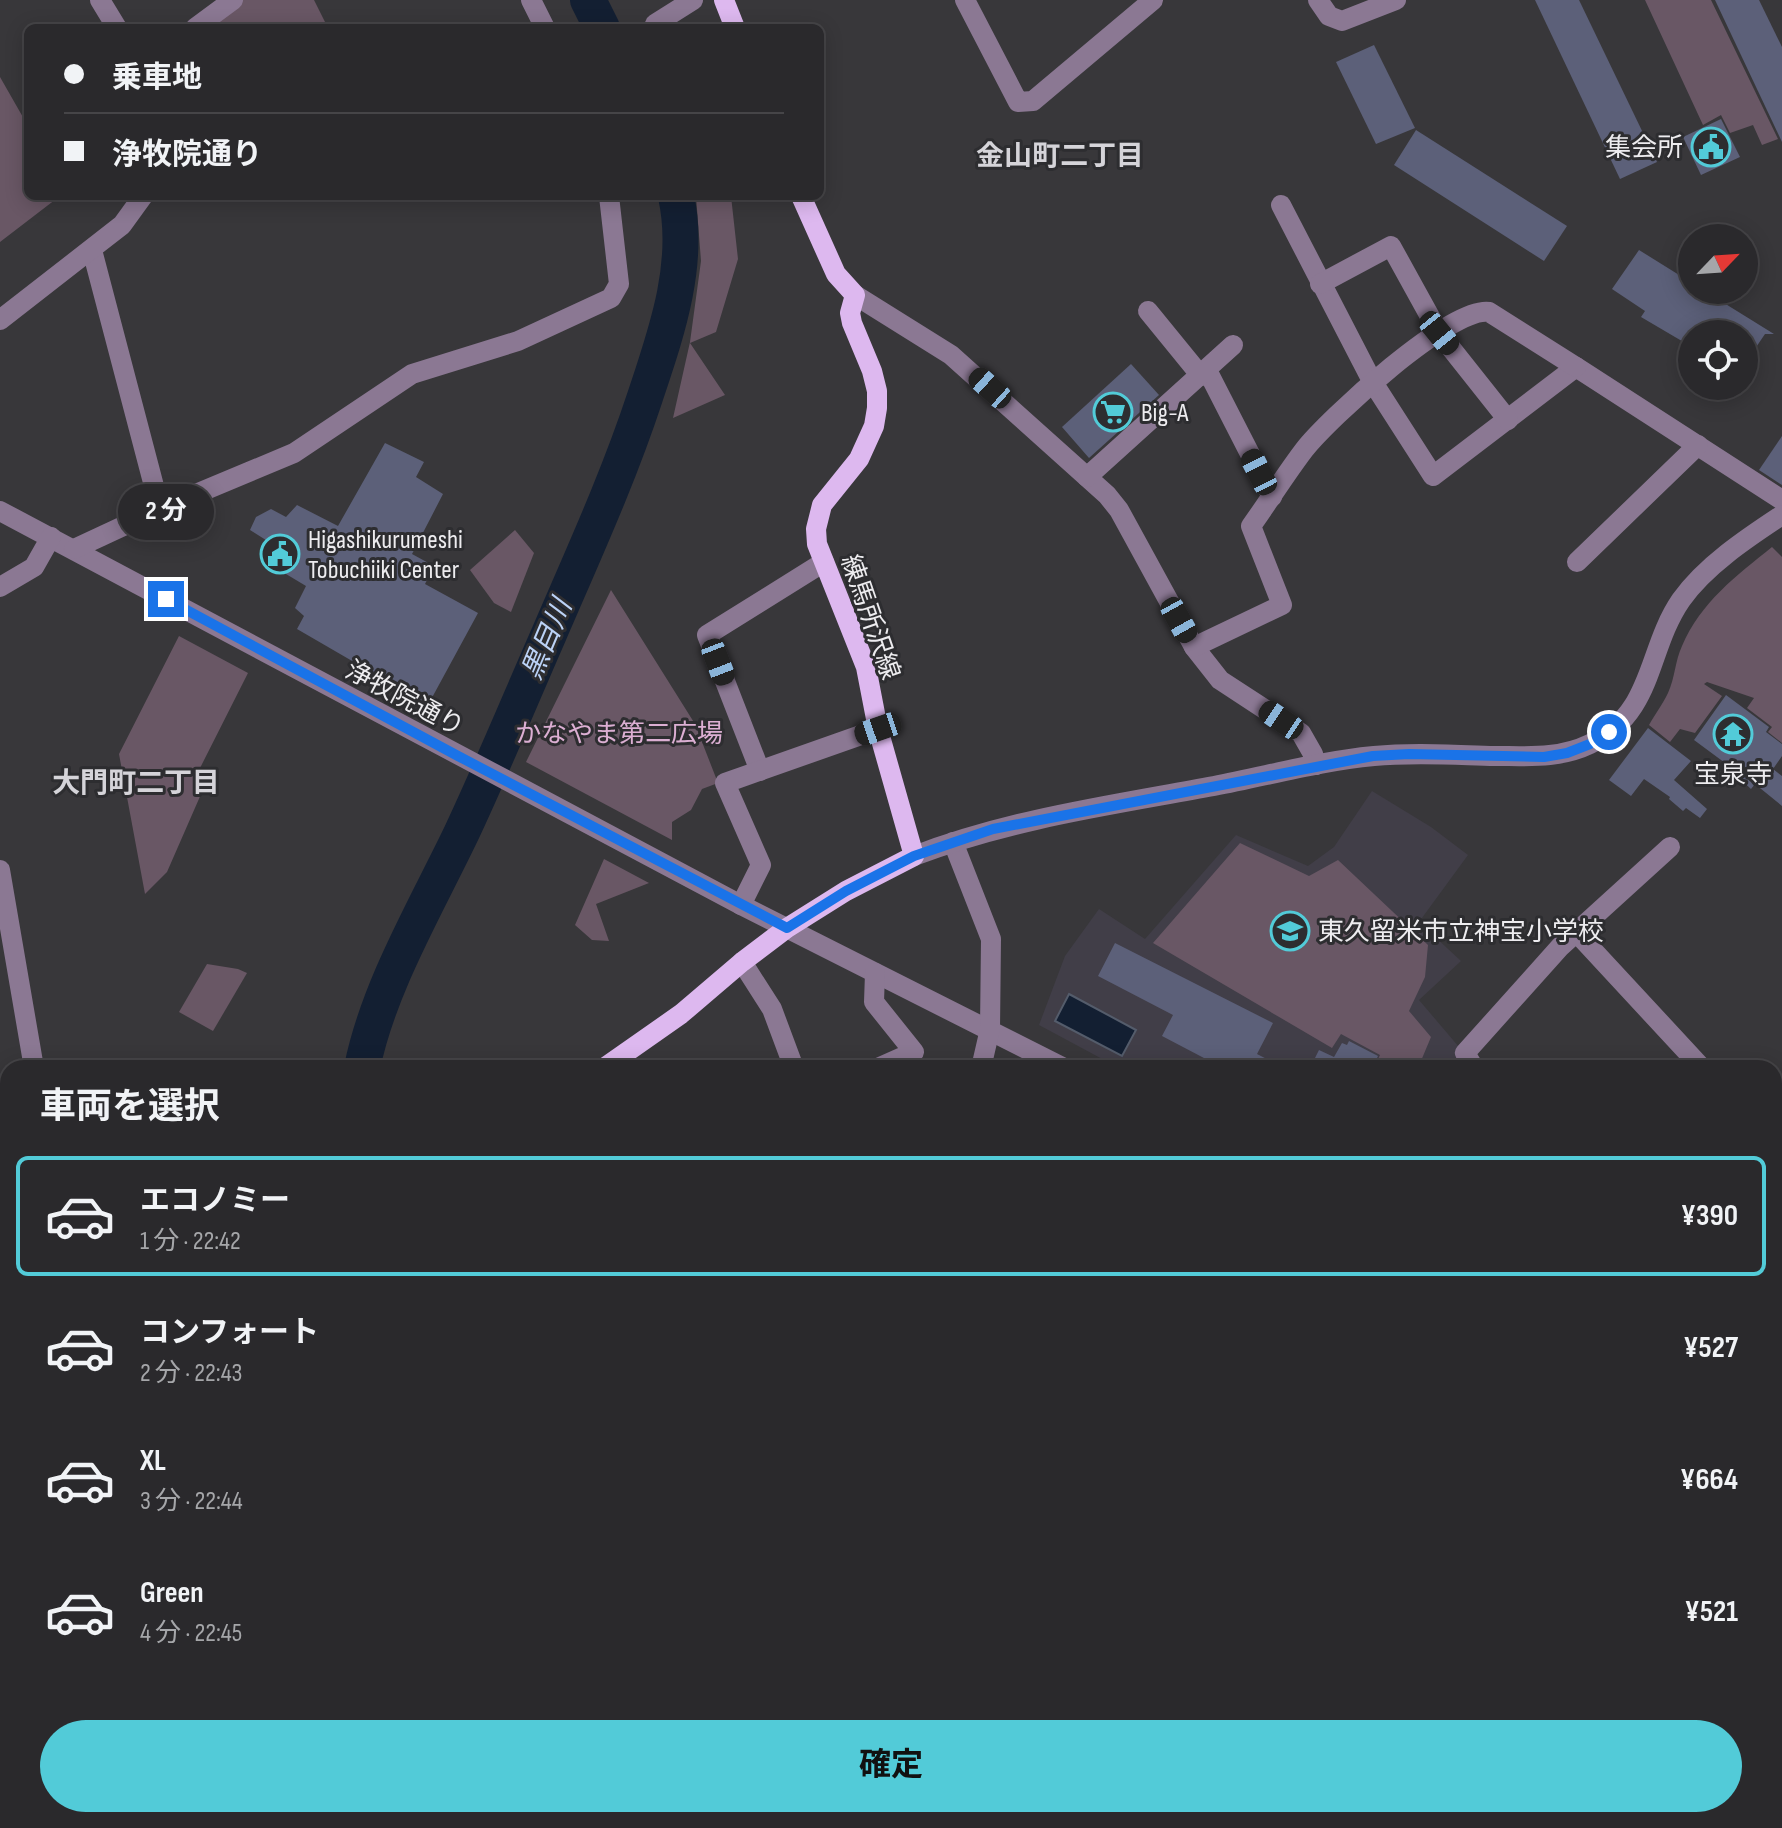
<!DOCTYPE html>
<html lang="ja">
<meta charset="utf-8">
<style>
body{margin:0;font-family:"Sofia Sans Condensed","Noto Sans JP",sans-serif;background:#323134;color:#f1f3f6;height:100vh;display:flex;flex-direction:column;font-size:30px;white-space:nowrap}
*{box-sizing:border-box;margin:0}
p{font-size:26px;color:#a5a6a9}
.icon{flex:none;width:44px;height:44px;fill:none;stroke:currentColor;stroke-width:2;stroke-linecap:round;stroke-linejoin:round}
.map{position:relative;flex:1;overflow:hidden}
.panel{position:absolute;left:0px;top:1060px;width:1782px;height:768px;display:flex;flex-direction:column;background:#2a292c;border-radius:24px 24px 0 0;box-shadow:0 4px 20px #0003,0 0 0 2px #464548}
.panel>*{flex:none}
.hud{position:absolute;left:24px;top:24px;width:800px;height:176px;border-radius:12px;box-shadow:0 4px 20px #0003,0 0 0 2px #464548;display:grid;align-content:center;height:176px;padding:0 40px;background:#2a292c}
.needle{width:52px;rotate:65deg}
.buttons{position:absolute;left:1678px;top:224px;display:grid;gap:16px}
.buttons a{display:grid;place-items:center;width:80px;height:80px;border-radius:50%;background:#2a292c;box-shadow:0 4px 20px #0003,0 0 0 2px #464548;font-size:40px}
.end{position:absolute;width:36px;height:36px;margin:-18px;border:10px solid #1a73e8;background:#fff;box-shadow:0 0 0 4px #fff}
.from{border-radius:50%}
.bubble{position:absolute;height:56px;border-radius:28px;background:#2a292c;box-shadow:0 4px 20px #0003,0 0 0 2px #464548;font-size:26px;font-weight:700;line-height:56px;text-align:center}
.car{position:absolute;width:24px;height:48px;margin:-24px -12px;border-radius:10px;box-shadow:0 0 6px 2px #0007;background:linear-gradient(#222 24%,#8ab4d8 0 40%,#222 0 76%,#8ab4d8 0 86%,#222 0)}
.hud b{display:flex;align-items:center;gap:28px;height:76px;font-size:30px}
.hud b+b{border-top:2px solid #464548}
.hud i{width:20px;height:20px;background:#f1f3f6}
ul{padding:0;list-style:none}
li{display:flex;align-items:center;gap:24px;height:120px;margin:0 16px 12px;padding:0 24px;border:4px solid transparent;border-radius:12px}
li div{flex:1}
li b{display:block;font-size:30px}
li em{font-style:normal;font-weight:700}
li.active{border-color:#52cbd8}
li>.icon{width:72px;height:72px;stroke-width:1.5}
h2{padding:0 40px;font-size:36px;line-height:96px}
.button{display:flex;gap:16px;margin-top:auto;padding:16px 40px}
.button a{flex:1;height:92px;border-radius:48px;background:#52cbd8;color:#111;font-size:32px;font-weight:700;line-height:92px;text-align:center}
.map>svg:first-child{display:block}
.built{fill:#413e48}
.green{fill:#695765}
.water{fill:#131f32;stroke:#545c6b;stroke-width:2}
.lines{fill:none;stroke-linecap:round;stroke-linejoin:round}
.river{stroke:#131f32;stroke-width:36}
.building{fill:#5c6079}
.minor{stroke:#8b7893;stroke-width:20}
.major{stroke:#ddb8ef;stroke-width:20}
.route{stroke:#1a73e8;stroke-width:10}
.labels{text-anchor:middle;stroke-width:6;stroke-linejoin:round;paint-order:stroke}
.poi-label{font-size:26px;fill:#edecef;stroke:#2d2d30;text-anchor:start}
.street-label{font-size:26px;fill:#edecef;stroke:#2d2d30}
.park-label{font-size:26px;fill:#dcafd3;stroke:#2d2d30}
.neighbourhood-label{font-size:28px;font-weight:bold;fill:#d5d4d9;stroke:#2d2d30}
.water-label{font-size:28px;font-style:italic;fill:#bbd2f6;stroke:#2d2d30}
</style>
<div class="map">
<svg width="1782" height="1828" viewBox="0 0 1782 1828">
<rect width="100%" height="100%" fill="#38373a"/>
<polygon class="built" points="1372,791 1431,827 1468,855 1419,922 1461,961 1419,1000 1459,1047 1467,1068 1119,1068 1039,1025 1065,956 1099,909 1145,939 1236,835 1308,866 1334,847"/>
<g class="green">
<polygon points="237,0 314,0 328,28 198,28"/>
<polygon points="1645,0 1711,0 1778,139 1762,145 1753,125 1730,133 1721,115 1703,125"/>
<polygon points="0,77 28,126 28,196 60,196 0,242"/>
<polygon points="696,196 731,196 738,259 716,332 690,343 725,395 673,418 690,342 701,261"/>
<polygon points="515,530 534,553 511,612 494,603 470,570"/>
<path d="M1772,547L1782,557V743L1768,732L1772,727L1747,708L1754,698L1707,682L1704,684L1722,696L1695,733L1680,729L1670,742L1649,725C1655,714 1663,704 1668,693C1675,678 1675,661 1682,646C1701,602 1736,576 1772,547Z"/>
<polygon points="611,590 695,724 718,783 702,789 691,810 672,822 672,840 526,762"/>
<polygon points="179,636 248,673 196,776 205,785 167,872 145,894 119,754"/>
<polygon points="1240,843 1309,876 1338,860 1428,945 1425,977 1409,1011 1431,1037 1418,1068 1374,1068 1380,1055 1341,1034 1332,1048 1153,943"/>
<polygon points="604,859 649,883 596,904 609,941 592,940 575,925"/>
<polygon points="207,964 238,969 247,973 213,1031 179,1012"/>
<polygon points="8,1354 8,1611 0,1611 0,1355"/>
</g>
<polygon class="water" points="1069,994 1136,1030 1122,1056 1055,1021"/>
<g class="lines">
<g class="river">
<polyline points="588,0 602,28"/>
<path d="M362,1068C378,988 426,907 461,834C492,768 520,700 549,634C583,555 618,479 645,397C666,334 691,264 676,196"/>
<polyline points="401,1820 406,1828"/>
</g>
</g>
<g class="building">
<polygon points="1535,0 1579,0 1657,162 1620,179"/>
<polygon points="1715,0 1759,0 1782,47 1782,142"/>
<polygon points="1374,45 1415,128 1376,144 1336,62"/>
<polygon points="1721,119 1740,157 1701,175 1683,137"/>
<polygon points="1416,130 1567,226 1544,261 1394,165"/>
<polygon points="1639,250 1692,283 1692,290 1703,290 1774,334 1765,334 1744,365 1744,334 1692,334 1692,347 1641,317 1645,311 1612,289"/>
<polygon points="1131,364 1159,395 1089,458 1062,427"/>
<polygon points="1782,436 1782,485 1759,470"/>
<polygon points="385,443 424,462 416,477 443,494 412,554 434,566 425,584 478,613 428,705 297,629 304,616 295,608 306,586 261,559 269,542 250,530 256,517 271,509 286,517 297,505 338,526"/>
<polygon points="1726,695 1769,727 1766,732 1782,744 1782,756 1773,769 1782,776 1782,806 1755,784 1751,789 1737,776 1740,774 1694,740"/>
<polygon points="1648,728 1691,761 1674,780 1707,809 1700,818 1686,808 1683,811 1669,799 1670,797 1644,779 1631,796 1609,780"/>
<polygon points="1115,943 1273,1023 1257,1054 1284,1068 1223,1068 1162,1036 1173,1015 1098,976"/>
<polygon points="1349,1041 1378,1056 1372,1068 1310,1068 1319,1050 1334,1057 1342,1043 1347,1045"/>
</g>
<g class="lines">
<g class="minor">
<polyline points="100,0 117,28"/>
<polyline points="531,0 545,28"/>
<polyline points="965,0 1018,102 1033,101 1153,0"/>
<polyline points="1318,0 1329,16 1342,21 1396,0"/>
<polyline points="655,24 693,0"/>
<polyline points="195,28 233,0"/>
<polyline points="1281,205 1372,381 1433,476 1576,367 1782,500"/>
<polyline points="92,250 160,509"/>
<polyline points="1320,284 1391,246 1439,333 1508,420"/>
<polyline points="855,295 951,355 1107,495 1119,510 1194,647 1220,680 1301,733 1313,754 1316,765"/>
<polyline points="1148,311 1201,376"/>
<polyline points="0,320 122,225 143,196"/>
<polyline points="1207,370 1272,497"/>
<polyline points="1087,477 1233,345"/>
<polyline points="0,511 741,905 1064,1068"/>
<polyline points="74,549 160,509 294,453 412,374 518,341 611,298 619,284 609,196"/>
<polyline points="1577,562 1698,445"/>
<polyline points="0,587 34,567 51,537"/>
<path d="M1194,647L1282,605L1251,526C1269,501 1285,475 1304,450C1328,419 1451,306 1489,312L1576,367"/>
<polyline points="760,771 707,635 824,562"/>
<polyline points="953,842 991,939 990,1029 981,1068"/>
<path d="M914,856C1010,819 1112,805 1214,786C1267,776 1320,761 1374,756C1414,752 1455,755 1495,756C1527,756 1559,759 1590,744C1655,712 1646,651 1681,600C1705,566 1747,538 1782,515"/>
<polyline points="0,870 34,1068"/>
<polyline points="741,905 761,865 725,783 878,729"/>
<polyline points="1576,932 1702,1068"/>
<polyline points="742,962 772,1009 794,1068"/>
<polyline points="875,973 874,1002 914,1052 878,1068"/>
<polyline points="1474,1068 1465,1053 1560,947 1670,847"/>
<polyline points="1774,1144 1782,1152"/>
<polyline points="0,1276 8,1274"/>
<polyline points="1774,1309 1782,1305"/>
<polyline points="1774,1433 1782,1437"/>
<polyline points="1782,1460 1779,1465 1782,1480"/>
<polyline points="1774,1581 1782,1560"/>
<polyline points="576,1820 589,1828"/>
<polyline points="1260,1820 1266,1828"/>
<polyline points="268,1828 272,1820"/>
<polyline points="616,1828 624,1820"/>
<polyline points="1143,1828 1163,1820"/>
</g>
<g class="major">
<polyline points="724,0 735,28"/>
<polyline points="604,1068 681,1014 742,962 787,928 846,891 914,856 878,729 866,667 817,544 816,529 822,505 859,459 874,426 877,408 877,391 872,371 852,323 850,313 855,295 836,274 801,196"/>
<polyline points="901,1820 903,1828"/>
</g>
</g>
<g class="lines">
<polyline class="route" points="166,599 458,756 787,928 846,891 914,856 993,829 1373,756 1409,754 1544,757 1567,753 1590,744 1609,732"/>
</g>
<defs>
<symbol id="civic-ring" viewBox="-11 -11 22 22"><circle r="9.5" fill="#2d2d30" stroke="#52cbd8" stroke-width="1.5"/><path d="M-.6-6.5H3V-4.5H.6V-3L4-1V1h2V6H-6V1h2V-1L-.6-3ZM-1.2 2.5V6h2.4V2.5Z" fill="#52cbd8"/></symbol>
<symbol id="supermarket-ring" viewBox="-11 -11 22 22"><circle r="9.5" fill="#2d2d30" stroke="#52cbd8" stroke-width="1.5"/><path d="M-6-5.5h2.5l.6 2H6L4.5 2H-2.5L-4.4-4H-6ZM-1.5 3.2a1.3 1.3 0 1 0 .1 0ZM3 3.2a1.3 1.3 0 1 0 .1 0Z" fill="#52cbd8"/></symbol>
<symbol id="temple-ring" viewBox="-11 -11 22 22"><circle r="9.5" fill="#2d2d30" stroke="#52cbd8" stroke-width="1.5"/><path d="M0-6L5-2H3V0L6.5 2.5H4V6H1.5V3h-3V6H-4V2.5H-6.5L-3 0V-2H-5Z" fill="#52cbd8"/></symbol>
<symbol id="school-ring" viewBox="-11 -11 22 22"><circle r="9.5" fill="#2d2d30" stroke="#52cbd8" stroke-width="1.5"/><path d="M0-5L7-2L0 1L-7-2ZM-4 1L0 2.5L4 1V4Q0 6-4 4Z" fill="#52cbd8"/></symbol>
</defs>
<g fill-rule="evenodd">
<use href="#civic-ring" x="1689" y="125" width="44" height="44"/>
<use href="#supermarket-ring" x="1091" y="390" width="44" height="44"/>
<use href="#civic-ring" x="258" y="532" width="44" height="44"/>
<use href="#temple-ring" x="1711" y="712" width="44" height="44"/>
<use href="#school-ring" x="1268" y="909" width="44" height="44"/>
</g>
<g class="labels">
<g class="poi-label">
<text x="1683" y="156" text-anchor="end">集会所</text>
<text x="1141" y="421">Big-A</text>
<text x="308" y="548">Higashikurumeshi<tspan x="308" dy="30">Tobuchiiki Center</tspan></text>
<text x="1733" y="783" text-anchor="middle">宝泉寺</text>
<text x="1318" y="940">東久留米市立神宝小学校</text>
</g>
<g class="street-label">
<text transform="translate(871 617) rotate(71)" y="9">練馬所沢線</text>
<text transform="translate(405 698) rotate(28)" y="9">浄牧院通り</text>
</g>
<g class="park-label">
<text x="619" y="742">かなやま第二広場</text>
</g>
<g class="neighbourhood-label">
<text x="1060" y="165">金山町二丁目</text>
<text x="136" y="792">大門町二丁目</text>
</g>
<g class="water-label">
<text transform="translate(546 639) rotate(-67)" y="10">黒目川</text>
</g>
</g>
</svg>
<div class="buttons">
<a><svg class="needle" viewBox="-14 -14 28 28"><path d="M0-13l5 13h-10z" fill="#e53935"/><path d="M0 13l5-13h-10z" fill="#a5a6a9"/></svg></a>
<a><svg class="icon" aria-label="locate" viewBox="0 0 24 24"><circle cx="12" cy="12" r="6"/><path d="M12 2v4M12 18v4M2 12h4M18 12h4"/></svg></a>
</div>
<i class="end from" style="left:1609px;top:732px"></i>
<i class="end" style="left:166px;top:599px"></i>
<div class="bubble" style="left:118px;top:484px;width:96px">2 分</div>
<i class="car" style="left:1439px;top:333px;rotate:141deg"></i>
<i class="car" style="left:990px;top:388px;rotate:312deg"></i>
<i class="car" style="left:1259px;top:472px;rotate:333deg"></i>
<i class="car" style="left:1179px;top:620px;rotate:151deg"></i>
<i class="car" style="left:718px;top:662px;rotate:159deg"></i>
<i class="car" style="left:1281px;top:720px;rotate:304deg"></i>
<i class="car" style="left:878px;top:729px;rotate:251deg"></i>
<div class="hud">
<b><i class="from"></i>乗車地</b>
<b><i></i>浄牧院通り</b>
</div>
<section class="panel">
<h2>車両を選択</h2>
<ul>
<li class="active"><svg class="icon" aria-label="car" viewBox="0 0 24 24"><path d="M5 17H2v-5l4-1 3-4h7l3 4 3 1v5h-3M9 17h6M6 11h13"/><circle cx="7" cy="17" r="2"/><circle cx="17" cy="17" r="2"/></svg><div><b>エコノミー</b><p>1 分 · 22:42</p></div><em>¥390</em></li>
<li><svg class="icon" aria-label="car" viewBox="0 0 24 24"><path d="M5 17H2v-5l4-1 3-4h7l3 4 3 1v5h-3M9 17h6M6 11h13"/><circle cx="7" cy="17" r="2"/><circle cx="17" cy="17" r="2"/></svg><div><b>コンフォート</b><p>2 分 · 22:43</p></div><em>¥527</em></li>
<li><svg class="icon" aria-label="car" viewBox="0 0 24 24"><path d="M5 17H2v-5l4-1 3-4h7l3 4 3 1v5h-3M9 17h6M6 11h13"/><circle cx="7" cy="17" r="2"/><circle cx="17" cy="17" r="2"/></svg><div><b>XL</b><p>3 分 · 22:44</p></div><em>¥664</em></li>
<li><svg class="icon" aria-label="car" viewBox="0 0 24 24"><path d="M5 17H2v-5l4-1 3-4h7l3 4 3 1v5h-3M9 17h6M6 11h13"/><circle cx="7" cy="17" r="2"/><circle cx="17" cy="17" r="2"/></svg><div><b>Green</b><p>4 分 · 22:45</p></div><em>¥521</em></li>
</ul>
<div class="button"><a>確定</a></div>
</section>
</div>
